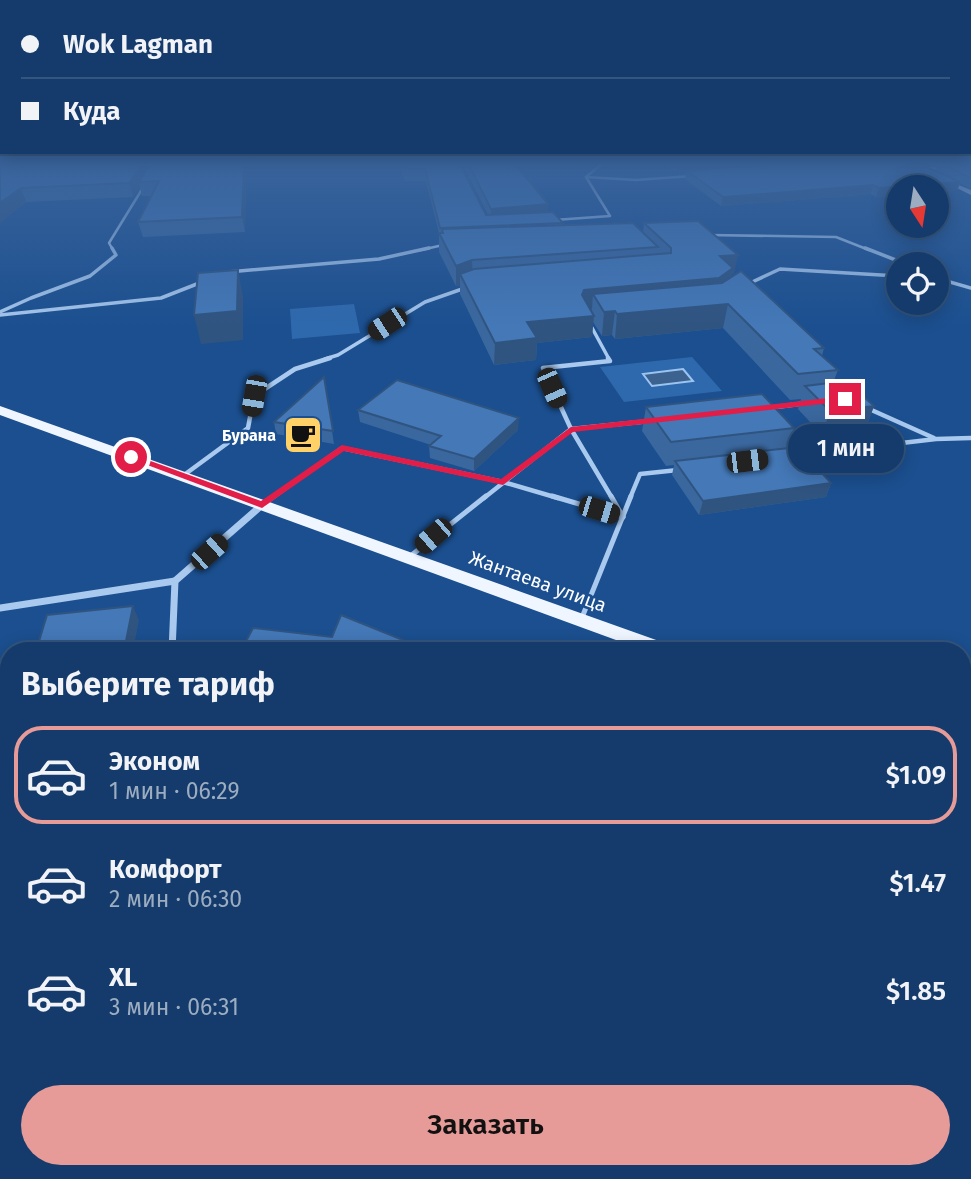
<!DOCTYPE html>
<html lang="ru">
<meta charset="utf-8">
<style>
body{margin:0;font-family:"Fira Sans",sans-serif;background:#1d4271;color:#f1f3f6;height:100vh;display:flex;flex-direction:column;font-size:26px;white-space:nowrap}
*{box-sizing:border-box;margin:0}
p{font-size:23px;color:#9dadc1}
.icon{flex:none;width:38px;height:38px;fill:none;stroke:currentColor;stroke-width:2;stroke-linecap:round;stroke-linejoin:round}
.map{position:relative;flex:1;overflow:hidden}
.details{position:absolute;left:0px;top:642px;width:971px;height:537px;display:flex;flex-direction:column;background:#143b6b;border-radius:28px 28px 0 0;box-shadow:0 4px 18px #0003,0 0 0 2px #33557e}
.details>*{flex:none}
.banner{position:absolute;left:0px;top:0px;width:971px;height:154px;box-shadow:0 4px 18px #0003,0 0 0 2px #33557e;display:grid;align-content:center;height:154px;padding:0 21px;background:#143b6b}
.needle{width:46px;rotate:168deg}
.fabs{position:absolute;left:886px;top:175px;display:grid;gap:14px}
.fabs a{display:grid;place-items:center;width:63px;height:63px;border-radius:50%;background:#143b6b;box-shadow:0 4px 18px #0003,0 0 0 2px #33557e;font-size:35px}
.end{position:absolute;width:32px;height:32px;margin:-16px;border:9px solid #e11d48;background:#fff;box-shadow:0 0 0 4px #fff}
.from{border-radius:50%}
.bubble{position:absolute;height:49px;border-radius:24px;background:#143b6b;box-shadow:0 4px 18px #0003,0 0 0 2px #33557e;font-size:23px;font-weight:600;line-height:49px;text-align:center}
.car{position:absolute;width:21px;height:42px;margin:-21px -10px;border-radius:9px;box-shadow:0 0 5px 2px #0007;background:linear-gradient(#222 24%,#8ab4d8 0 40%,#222 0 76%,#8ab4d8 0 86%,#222 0)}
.banner b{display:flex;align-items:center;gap:24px;height:66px;font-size:26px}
.banner b+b{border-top:2px solid #33557e}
.banner i{width:18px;height:18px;background:#f1f3f6}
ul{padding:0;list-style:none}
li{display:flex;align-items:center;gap:21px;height:98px;margin:0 14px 10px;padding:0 7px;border:4px solid transparent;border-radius:28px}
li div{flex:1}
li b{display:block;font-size:26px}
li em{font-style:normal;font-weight:600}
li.on{border-color:#e69b98}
li>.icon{width:63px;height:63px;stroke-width:1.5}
h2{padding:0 21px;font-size:32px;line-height:84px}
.cta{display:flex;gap:14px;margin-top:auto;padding:14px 21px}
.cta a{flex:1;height:80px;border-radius:42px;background:#e69b98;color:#111;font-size:28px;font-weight:600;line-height:80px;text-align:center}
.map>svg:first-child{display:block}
.green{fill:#2e69ad}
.water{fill:#3c6290;stroke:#9cc4f0;stroke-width:2}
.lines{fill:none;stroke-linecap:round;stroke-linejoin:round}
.lane-far3{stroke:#a9c9ee;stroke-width:2.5}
.lane-far2{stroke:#a9c9ee;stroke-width:3.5}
.lane-far1{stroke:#a9c9ee;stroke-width:4.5}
.lane{stroke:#a9c9ee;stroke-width:5}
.street-far1{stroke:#a9c9ee;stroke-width:7}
.street{stroke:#a9c9ee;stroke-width:11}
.secondary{fill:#d6e6fa;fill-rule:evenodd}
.primary{fill:#f0f6ff;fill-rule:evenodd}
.wall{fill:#3a679d;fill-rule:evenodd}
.shaded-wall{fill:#305480}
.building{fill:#4478b7;stroke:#305480;stroke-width:2}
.route{fill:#e11d48}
.labels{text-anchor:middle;stroke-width:5;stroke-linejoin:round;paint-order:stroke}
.far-poi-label{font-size:16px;font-weight:bold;fill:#fff;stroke:#1b4f8f;text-anchor:end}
.street-label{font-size:19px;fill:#fff;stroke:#1b4f8f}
</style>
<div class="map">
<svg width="971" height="1179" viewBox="0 0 971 1179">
<rect width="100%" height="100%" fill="#1b4f8f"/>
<g class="green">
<polygon points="354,304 360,333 292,339 290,309"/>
<polygon points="692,357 722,391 624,402 600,367"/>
</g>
<polygon class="water" points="683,369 693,381 652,386 643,374"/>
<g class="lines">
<g class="lane-far3">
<polyline points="586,177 636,180 691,176"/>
<polyline points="586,177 603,163"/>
<polyline points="554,220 610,216 586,177"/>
<polyline points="708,235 836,237 869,250"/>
<polyline points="113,250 109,243 144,186"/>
<polyline points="421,250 443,245"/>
</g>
<g class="lane-far2">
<polyline points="865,248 906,264"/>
<polyline points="228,272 379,259 429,248"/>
<polyline points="936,278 971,288"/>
<polyline points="748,284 780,269 898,276"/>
<polyline points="0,312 31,298 90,276 116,255 112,248"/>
<polyline points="0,315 161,298 202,282"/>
<polyline points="591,326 609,359"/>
<polyline points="325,359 338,355 425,302 465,288"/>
</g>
<g class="lane-far1">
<polyline points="768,408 807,403"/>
<polyline points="867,408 934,438"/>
<polyline points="799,455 936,439 971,438"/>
<polyline points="184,475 248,428 254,396 295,369 330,358"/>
<polyline points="272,498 342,448 503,482 558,498"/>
<polyline points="484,498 571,429 543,368 610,361 608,358"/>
<polyline points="612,498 571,429 650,421"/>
<polyline points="630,498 640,474 678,470"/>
</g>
<g class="lane">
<polyline points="552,496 623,517"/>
<polyline points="611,496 623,517"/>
<polyline points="262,505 274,496"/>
<polyline points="408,558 486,496"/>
<polyline points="581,620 631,496"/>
</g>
<g class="street-far1">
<polyline points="0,608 175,581"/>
<polyline points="172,651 175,581 262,505"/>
</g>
<g class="street">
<polyline points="134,1171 134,1179"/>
<polyline points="849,1171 853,1179"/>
</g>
<g class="secondary">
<polygon points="958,163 971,163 971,165 919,171 916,169"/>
<polygon points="941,178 971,190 971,195 941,180"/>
</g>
<g class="primary">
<polygon points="0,406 673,646 675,651 646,651 0,415"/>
<polygon points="962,749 971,752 971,770 962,767"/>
</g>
</g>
<g class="wall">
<polygon points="0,163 244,163 246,175 245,232 143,237 138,222 151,196 142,196 140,187 133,197 26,202"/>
<polygon points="399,163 459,163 486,215 488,215 462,163 514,163 547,212 563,223 563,225 643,232 644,223 734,274 732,274 731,277 824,348 822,356 838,370 833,383 874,406 865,430 822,435 798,409 801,399 790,400 723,328 615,339 612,335 602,336 593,322 592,337 537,343 536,360 494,365 460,294 460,285 456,286 439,252 439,233 426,181 405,181"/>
<path d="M663,163H971V189L960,183L957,191L898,187V196L876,197L871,194L721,206L685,179L686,171L676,172ZM938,163L936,171L922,164H932Z"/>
<polygon points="324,377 334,444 276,434 274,422"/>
<polygon points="646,407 794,428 787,448 831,483 826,497 699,515 672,475 674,465 666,466 642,431"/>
<polygon points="358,410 518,430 474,471 430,458 429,446 431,445 360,422"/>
<polygon points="662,1171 737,1171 740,1178 665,1179"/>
</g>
<g class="shaded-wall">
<polygon points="143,163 148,163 150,171 139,182 140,187 133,197 129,183"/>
<polygon points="244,163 246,175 245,232 242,217"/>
<polygon points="687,163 780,163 676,172 677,164"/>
<polygon points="960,182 957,191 936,193 936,187 898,187 898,196 876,197 879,188"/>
<polygon points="873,185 871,194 721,206 723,197"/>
<polygon points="21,188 26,202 0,223 0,203"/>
<polygon points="548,204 547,217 491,222 491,209"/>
<polygon points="738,255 734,274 732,274 729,288 593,294 592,309 582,310 582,295 584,290 720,256"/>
<polygon points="472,260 473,281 460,274 460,285 456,286 456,266"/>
<polygon points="238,270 243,297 243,340 201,344 194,315"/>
<polygon points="728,304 723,328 615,339 617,314"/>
<polygon points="615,311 612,335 602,336 604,312"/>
<polygon points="594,316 592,337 537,343 536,360 494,365 495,343 527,322"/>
<polygon points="874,406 865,430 822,435 830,411"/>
<polygon points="519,418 518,430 474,471 474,459"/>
<polygon points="831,483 826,497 699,515 703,501"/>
<polygon points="133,606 139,620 133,651 124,651"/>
<polygon points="403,640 404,647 403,651 399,651"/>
<polygon points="9,1111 9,1123 0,1125 0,1113"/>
</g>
<g class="building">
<polygon points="0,163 143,163 129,183 21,188 0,203"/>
<polygon points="151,163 244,163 242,217 138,222 159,181 139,182"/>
<polygon points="402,163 459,163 486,215 553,212 563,223 440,228 425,169 405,169"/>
<polygon points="468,163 514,163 548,204 491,209"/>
<polygon points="774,163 918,163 960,182 879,188 873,185 723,197 687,171"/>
<polygon points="940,163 971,163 971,178"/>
<polygon points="698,221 738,255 720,256 733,268 719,278 584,290 582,295 594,316 527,322 537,338 495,343 460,274 474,269 671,253 671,248 644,223"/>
<polygon points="633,223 658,247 472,260 456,266 439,233 443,233 442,229"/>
<polygon points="238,270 237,311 194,315 198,273"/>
<polygon points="741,271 824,348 814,349 838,370 798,374 728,304 617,314 615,311 604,312 593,294 722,283"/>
<polygon points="324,377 333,431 274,422"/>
<polygon points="397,380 519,418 474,459 429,446 441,436 358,410"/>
<polygon points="846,381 874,406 830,411 805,386"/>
<polygon points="762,394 794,428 671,442 646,407"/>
<polygon points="798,447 831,483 703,501 675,461"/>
<polygon points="133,606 124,651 36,651 47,615"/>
<polygon points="341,615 403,640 399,651 241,651 253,628 332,637"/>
<polygon points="9,1047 9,1111 0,1113 0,1049"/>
<polygon points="666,1171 737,1171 740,1178 669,1179"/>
</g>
<linearGradient id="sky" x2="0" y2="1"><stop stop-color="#0f2b4f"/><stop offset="0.5" stop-color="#39639b"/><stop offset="1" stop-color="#39639b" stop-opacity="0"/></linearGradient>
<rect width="971" height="328" fill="url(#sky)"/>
<polygon class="route" points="845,396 848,401 573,432 503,485 344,451 262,508 126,457 134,455 261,501 342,445 501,479 571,427"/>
<defs>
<symbol id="cafe-square" viewBox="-11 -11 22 22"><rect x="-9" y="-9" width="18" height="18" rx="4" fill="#ffd166" stroke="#1b4f8f"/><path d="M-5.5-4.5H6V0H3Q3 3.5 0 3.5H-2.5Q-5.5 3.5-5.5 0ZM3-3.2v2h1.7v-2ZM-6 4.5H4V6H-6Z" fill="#111"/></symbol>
</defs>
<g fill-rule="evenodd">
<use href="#cafe-square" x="281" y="413" width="44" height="44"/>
</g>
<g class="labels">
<g class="far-poi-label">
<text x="276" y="441">Бурана</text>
</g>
<g class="street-label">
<text transform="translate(538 581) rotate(20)" y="7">Жантаева улица</text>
</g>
</g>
</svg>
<div class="fabs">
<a><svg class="needle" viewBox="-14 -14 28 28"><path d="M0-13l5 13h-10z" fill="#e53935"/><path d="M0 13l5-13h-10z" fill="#9dadc1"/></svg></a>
<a><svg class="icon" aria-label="locate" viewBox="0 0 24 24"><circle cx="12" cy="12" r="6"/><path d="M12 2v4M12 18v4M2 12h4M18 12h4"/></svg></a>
</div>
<i class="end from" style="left:131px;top:457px"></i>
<i class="end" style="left:845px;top:399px"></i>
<div class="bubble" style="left:788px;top:424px;width:116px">1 мин</div>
<i class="car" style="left:387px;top:324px;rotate:237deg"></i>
<i class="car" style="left:552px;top:388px;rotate:156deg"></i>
<i class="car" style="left:254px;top:396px;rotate:190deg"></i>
<i class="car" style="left:747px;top:461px;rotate:83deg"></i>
<i class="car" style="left:599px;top:510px;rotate:107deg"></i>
<i class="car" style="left:433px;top:536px;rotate:229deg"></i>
<i class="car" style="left:209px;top:552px;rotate:48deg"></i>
<div class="banner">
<b><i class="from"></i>Wok Lagman</b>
<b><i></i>Куда</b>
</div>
<section class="details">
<h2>Выберите тариф</h2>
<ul>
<li class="on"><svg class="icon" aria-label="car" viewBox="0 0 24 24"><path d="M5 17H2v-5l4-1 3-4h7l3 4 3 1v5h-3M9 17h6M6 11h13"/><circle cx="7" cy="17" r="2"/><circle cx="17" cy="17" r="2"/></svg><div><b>Эконом</b><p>1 мин · 06:29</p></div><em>$1.09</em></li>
<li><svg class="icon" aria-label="car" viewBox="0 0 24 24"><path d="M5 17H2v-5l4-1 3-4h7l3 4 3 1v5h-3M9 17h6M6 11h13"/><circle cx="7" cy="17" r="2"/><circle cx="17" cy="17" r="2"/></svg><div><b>Комфорт</b><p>2 мин · 06:30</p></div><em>$1.47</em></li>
<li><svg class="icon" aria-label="car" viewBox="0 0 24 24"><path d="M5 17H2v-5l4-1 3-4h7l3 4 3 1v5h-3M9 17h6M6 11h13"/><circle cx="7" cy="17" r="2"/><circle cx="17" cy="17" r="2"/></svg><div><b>XL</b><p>3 мин · 06:31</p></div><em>$1.85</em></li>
</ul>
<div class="cta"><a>Заказать</a></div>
</section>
</div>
